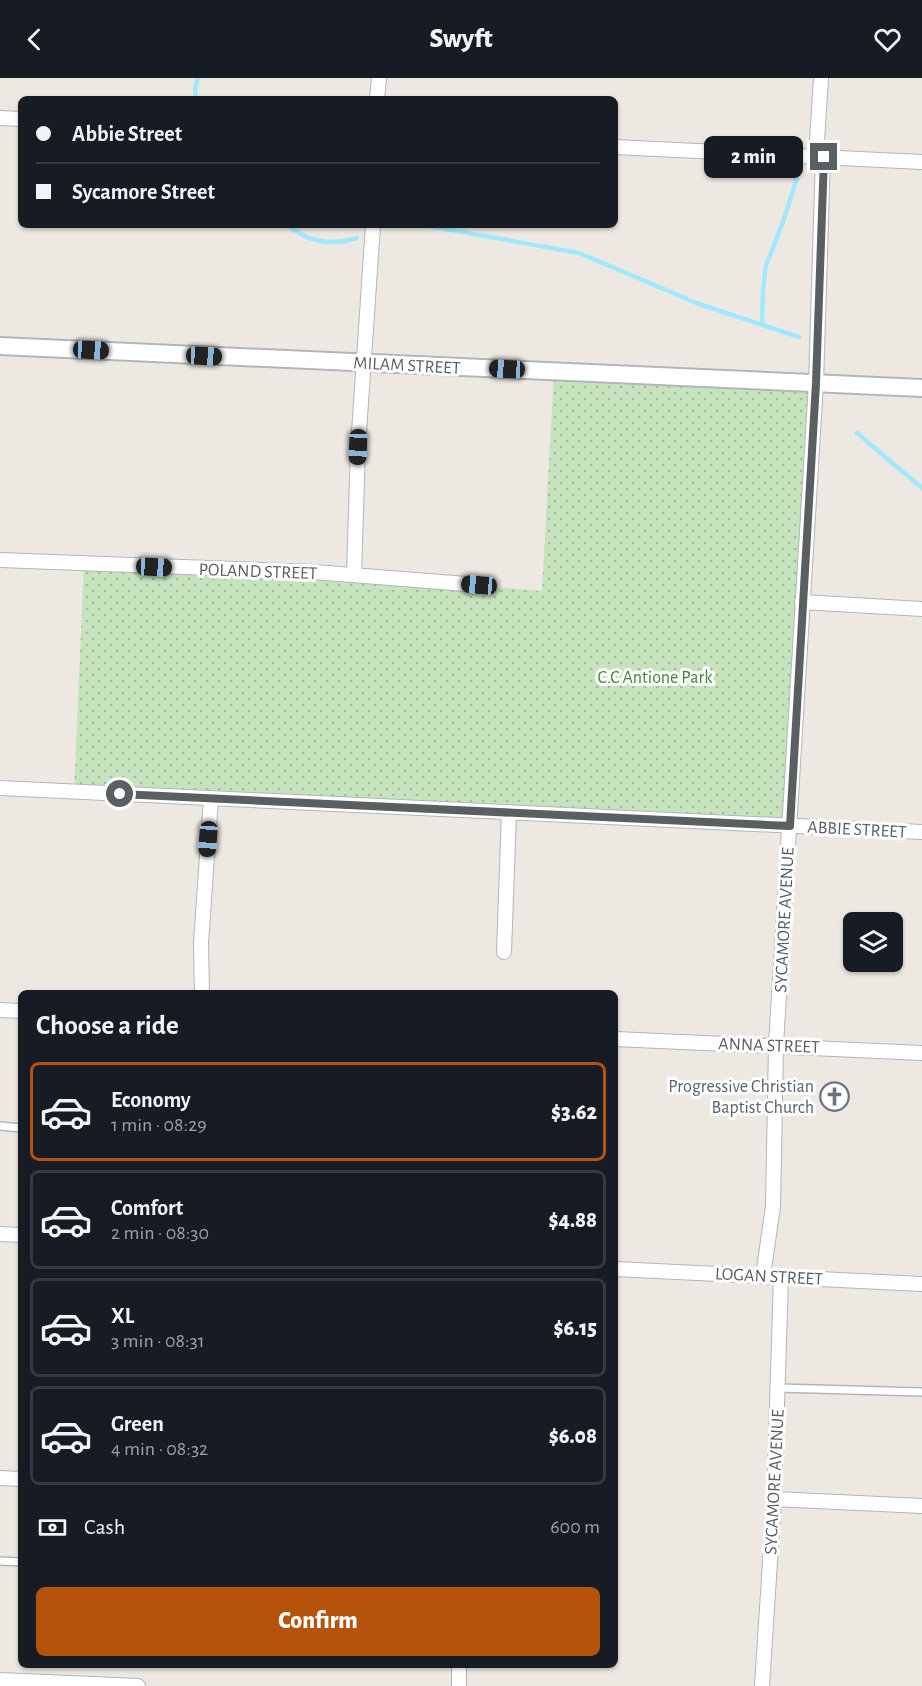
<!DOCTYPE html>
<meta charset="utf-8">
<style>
body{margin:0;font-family:"Alegreya Sans",sans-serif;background:#20242c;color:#f1f3f6;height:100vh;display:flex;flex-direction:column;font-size:22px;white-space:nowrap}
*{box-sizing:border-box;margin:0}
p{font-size:20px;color:#9ea1a6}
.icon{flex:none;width:33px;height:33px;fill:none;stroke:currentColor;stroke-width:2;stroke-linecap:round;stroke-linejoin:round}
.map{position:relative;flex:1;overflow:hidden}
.sheet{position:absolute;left:18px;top:912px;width:600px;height:678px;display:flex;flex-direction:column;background:#171b24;border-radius:9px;box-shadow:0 2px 4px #0004}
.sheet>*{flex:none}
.hud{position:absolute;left:18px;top:18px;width:600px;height:132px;border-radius:9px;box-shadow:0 2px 4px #0004;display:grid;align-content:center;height:132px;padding:0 18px;background:#171b24}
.fabs{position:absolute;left:843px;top:834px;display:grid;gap:12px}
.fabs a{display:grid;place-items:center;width:60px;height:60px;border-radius:9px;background:#171b24;box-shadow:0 2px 4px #0004;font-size:30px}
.end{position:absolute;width:27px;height:27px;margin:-14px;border:8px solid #5a5f62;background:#fff;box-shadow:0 0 0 3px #fff}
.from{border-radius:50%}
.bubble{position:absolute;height:42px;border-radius:9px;background:#171b24;box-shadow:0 2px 4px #0004;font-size:20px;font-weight:800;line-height:42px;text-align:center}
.car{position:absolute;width:18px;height:36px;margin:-18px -9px;border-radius:8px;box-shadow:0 0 4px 2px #0007;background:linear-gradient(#222 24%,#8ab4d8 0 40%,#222 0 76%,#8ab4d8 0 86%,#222 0)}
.hud b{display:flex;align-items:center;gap:21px;height:57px;font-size:22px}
.hud b+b{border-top:2px solid #363941}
.hud i{width:15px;height:15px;background:#f1f3f6}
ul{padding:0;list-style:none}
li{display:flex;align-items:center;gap:18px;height:99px;margin:0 12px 9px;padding:0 6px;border:3px solid #363941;border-radius:9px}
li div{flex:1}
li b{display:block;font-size:22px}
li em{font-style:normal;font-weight:800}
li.on{border-color:#b45309}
li>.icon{width:54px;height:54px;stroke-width:1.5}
h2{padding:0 18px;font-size:27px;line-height:72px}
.pay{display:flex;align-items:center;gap:15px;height:66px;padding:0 18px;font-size:22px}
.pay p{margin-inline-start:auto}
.primary-button{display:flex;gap:12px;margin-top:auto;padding:12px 18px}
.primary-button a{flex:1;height:69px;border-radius:9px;background:#b45309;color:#fff;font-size:24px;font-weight:800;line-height:69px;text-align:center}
header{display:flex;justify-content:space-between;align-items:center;height:78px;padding:0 18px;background:#171b24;font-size:27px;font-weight:800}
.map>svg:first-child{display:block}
.park{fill:url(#park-dots)}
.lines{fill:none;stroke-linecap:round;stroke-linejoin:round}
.stream{stroke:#a0e8fe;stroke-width:4.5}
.service-casing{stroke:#b2b6b9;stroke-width:10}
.minor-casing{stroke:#b2b6b9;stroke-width:16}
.tertiary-casing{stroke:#b2b6b9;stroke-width:20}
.service{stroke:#fff;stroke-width:7}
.minor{stroke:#fff;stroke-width:14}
.tertiary{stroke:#fff;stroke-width:16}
.route{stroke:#5a5f62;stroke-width:8}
.labels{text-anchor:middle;stroke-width:6;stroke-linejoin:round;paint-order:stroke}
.street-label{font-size:18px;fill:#5a5f62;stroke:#fff}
.park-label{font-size:18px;fill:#428536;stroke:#fff}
.worship-label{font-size:18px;fill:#5b616d;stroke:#fff;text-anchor:end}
</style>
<header><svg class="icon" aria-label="back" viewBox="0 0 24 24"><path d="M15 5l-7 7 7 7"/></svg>Swyft<svg class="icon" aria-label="heart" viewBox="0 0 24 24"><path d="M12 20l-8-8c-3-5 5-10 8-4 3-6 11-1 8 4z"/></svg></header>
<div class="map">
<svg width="922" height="1608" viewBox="0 0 922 1608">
<defs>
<pattern id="park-dots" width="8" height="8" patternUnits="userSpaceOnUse" patternTransform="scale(1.5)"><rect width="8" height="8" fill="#c5e4be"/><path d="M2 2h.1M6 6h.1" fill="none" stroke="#a3bc9e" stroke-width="1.8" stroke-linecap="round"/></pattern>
</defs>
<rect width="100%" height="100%" fill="#ede8e1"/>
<polygon class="park" points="554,293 816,305 790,748 74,714 84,486 354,497 542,513"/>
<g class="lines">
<g class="stream">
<polyline points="196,21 195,10 198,0"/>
<path d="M288,147C308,164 332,168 357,160"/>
<polyline points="424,147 579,175 699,226 799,259"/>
<polyline points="391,148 402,147"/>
<polyline points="762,247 763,213 766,187 782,147 797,100"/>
<polyline points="857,355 922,410"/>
</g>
<defs>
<g id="service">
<polyline points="0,1048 21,1050"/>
<polyline points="779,1310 922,1314"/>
<polyline points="0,1483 21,1484"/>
</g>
<g id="minor">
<polyline points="377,21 379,0"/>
<polyline points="0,40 21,41"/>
<polyline points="615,69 922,84"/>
<polyline points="816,79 821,0"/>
<polyline points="0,482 314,494 479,507"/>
<polyline points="354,497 358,369 373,147"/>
<polyline points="802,524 922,531"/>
<polyline points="0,710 922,754"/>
<polyline points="504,874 509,734"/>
<polyline points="202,915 201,865 211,720"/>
<polyline points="0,932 21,933"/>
<polyline points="615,961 922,975"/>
<polyline points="0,1156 21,1157"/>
<polyline points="615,1191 922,1206"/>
<polyline points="763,1198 773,1128 776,967 816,305 823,79"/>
<polyline points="0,1400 21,1401"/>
<polyline points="774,1421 922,1428"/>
<polyline points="0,1602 138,1608"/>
<polyline points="459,1608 459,1587"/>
<polyline points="762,1608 774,1421 781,1199"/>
</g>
<polyline id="tertiary" points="0,268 922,310"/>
</defs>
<use href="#service" class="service-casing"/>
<use href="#minor" class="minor-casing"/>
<use href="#tertiary" class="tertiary-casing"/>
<use href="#service" class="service"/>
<use href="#minor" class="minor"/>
<use href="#tertiary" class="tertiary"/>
</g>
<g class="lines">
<polyline class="route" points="120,716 790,748 816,305 824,79"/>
</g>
<defs>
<symbol id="church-ring" viewBox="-11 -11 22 22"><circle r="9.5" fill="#fff" stroke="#6b7280" stroke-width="1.5"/><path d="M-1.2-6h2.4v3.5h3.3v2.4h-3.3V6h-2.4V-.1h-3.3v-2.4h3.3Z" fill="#6b7280"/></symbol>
</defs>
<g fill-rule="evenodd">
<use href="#church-ring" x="818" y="1002" width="33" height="33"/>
</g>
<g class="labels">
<g class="street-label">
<text transform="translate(407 287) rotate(3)" y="6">MILAM STREET</text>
<text transform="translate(258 493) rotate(2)" y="6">POLAND STREET</text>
<text transform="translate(857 751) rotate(3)" y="6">ABBIE STREET</text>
<text transform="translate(784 842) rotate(-87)" y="6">SYCAMORE AVENUE</text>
<text transform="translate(769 967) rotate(2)" y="6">ANNA STREET</text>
<text transform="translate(769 1198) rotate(3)" y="6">LOGAN STREET</text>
<text transform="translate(774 1404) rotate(-87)" y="6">SYCAMORE AVENUE</text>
</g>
<g class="park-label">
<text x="655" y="605">C.C Antione Park</text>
</g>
<g class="worship-label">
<text x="814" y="1014">Progressive Christian<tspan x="814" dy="21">Baptist Church</tspan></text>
</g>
</g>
</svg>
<div class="fabs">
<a><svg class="icon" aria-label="layers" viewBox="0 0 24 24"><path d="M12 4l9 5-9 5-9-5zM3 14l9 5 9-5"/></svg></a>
</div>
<i class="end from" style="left:120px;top:716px"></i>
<i class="end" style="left:824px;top:79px"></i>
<div class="bubble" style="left:704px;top:58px;width:99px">2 min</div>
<i class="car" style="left:91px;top:272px;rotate:93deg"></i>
<i class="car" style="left:204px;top:278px;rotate:93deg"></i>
<i class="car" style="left:507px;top:291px;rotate:273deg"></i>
<i class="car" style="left:358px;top:369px;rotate:182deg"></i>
<i class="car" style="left:154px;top:489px;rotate:93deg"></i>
<i class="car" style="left:479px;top:507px;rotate:275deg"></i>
<i class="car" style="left:208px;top:761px;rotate:184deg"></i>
<div class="hud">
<b><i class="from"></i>Abbie Street</b>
<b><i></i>Sycamore Street</b>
</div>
<section class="sheet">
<h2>Choose a ride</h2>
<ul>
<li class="on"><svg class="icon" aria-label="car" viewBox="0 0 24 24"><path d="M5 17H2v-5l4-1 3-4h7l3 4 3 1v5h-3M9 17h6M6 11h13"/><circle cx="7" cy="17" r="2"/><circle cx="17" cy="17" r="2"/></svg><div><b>Economy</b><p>1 min · 08:29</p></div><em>$3.62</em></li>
<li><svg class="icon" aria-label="car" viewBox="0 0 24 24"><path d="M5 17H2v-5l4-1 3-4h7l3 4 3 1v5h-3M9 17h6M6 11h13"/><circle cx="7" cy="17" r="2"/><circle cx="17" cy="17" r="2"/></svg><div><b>Comfort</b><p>2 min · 08:30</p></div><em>$4.88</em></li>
<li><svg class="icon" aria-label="car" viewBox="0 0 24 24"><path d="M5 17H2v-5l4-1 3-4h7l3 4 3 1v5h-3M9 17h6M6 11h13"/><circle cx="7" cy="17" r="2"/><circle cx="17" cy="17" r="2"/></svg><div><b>XL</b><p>3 min · 08:31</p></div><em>$6.15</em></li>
<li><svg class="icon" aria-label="car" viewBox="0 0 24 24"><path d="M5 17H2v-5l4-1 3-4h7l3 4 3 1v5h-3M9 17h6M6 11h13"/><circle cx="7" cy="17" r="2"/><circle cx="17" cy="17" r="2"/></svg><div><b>Green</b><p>4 min · 08:32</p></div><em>$6.08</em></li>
</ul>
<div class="pay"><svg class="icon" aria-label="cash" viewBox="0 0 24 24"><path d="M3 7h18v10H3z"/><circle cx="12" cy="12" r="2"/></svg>Cash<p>600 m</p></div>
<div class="primary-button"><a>Confirm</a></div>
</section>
</div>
